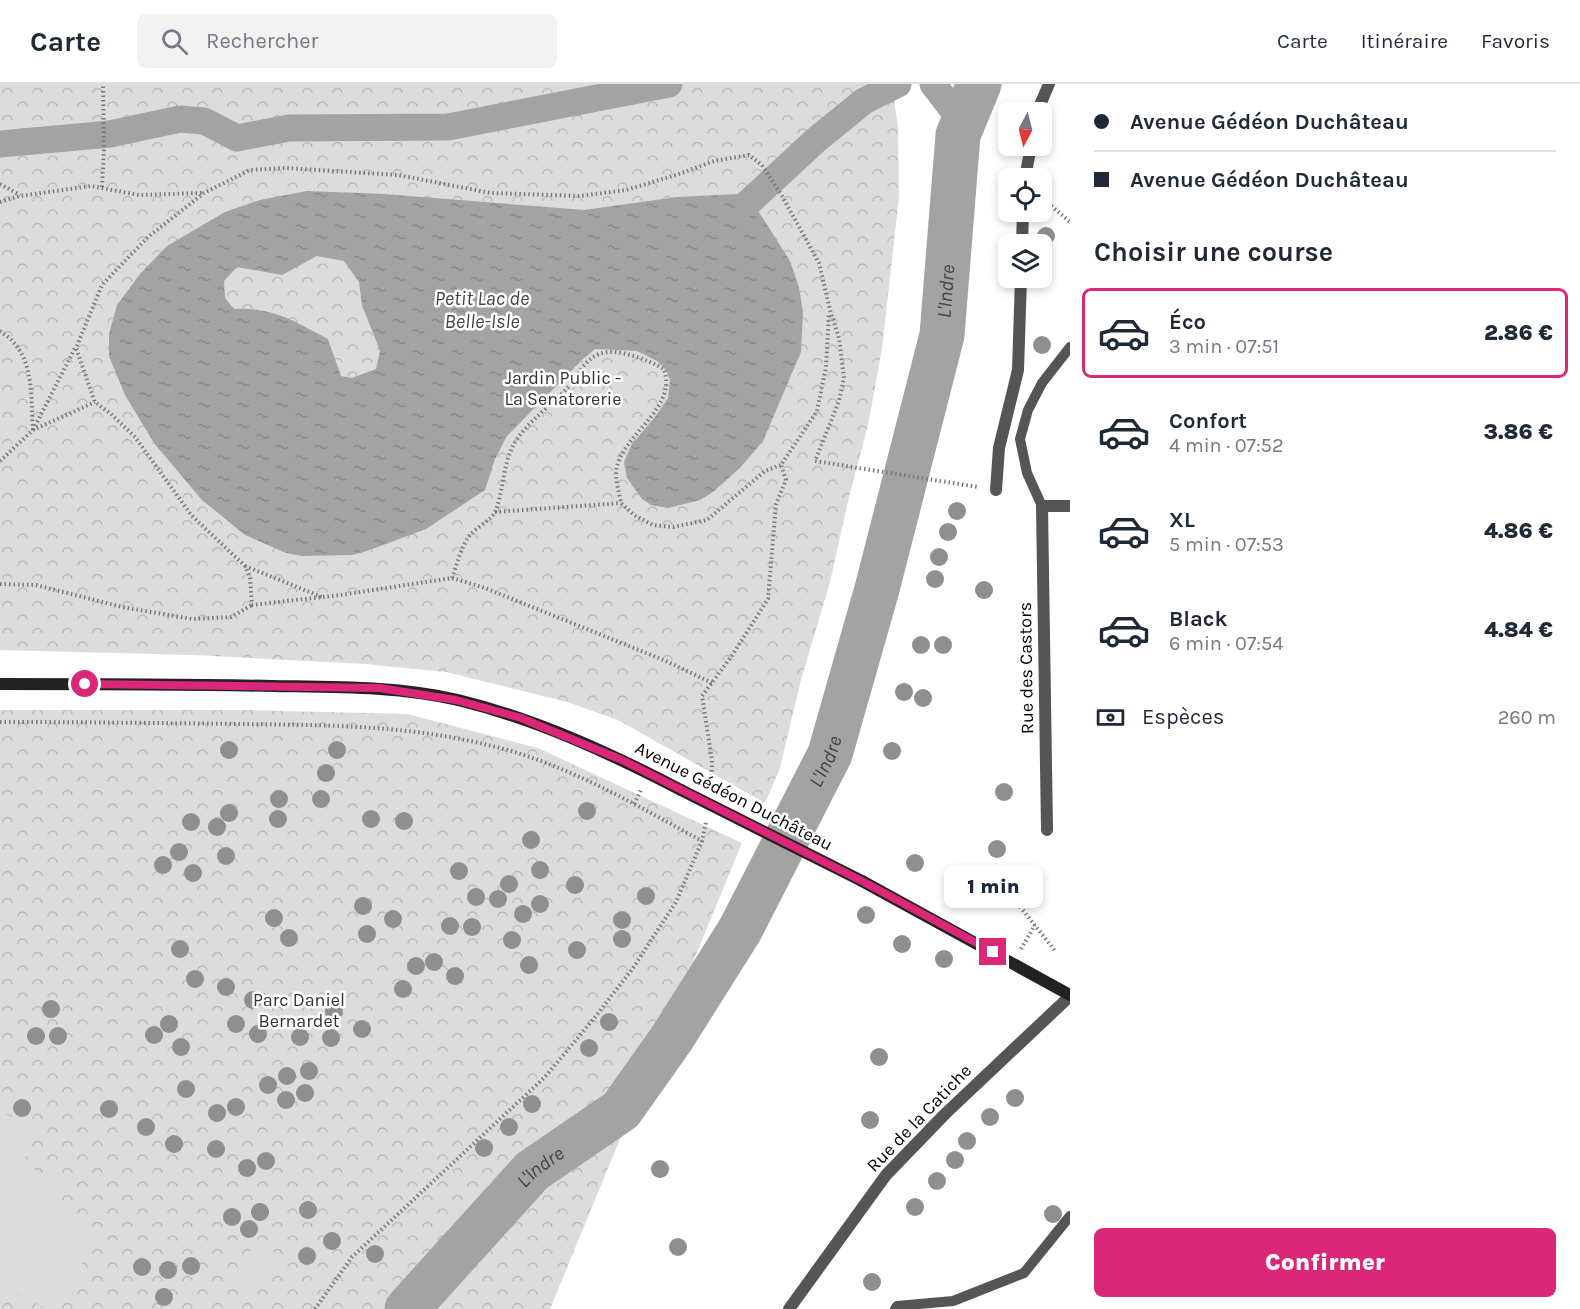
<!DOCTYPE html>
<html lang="fr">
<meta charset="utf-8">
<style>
body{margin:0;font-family:Karla,sans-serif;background:#f2f2f3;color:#1f2937;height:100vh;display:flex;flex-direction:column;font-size:22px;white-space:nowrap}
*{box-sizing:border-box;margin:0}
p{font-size:20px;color:#747a83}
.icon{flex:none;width:33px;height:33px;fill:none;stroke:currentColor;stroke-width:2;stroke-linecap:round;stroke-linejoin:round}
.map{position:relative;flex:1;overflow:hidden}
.sheet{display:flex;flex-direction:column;background:#fff;width:510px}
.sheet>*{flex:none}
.guide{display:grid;align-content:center;height:132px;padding:0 24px;background:#fff}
.needle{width:39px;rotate:187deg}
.fabs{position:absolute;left:998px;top:18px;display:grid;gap:12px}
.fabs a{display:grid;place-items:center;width:54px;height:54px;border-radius:9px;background:#fff;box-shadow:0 3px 9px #0003;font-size:30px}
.end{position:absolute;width:27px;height:27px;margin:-14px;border:8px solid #db2777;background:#fff;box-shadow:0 0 0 3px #fff}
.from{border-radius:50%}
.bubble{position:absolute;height:42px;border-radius:9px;background:#fff;box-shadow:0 3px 9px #0003;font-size:20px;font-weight:800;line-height:42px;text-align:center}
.guide b{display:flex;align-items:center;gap:21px;height:57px;font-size:22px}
.guide b+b{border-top:2px solid #e0e1e3}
.guide i{width:15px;height:15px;background:#1f2937}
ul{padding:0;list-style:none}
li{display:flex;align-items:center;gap:18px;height:90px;margin:0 12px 9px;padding:0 12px;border:3px solid transparent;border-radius:9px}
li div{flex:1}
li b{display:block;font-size:22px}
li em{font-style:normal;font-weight:800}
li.current{border-color:#db2777}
li>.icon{width:54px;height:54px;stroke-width:1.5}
h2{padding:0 24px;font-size:27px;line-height:72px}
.pay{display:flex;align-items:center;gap:15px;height:66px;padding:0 24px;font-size:22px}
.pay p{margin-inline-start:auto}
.cta{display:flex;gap:12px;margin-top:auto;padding:12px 24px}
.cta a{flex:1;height:69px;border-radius:9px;background:#db2777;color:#fff;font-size:24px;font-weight:800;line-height:69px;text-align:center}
header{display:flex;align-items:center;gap:36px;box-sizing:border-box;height:84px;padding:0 30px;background:#fff;border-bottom:2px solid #e0e1e3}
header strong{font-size:28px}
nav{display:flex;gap:33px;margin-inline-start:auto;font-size:21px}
.search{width:420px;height:54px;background:#f2f2f3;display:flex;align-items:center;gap:15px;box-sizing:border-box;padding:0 21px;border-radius:9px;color:#747a83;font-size:22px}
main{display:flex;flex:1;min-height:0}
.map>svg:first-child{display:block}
.forest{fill:url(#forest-crowns)}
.pitch{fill:#dcdcdc}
.water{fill:url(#water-ripples);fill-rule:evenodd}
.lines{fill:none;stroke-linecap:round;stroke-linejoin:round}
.canal{stroke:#a3a3a3;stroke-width:27}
.river{stroke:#a3a3a3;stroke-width:45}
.path{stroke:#777;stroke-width:4;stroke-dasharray:1.5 3;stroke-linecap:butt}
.lane{stroke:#555;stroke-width:10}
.street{stroke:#555;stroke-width:12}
.secondary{stroke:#222;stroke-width:12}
.secondary-bridge{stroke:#222;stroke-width:12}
.tree{fill:#8f8f8f}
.route{stroke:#db2777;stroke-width:8}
.labels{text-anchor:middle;stroke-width:5;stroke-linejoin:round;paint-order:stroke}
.park-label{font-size:18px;fill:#333;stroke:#fff}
.street-label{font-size:18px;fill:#000;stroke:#fff}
.water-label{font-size:20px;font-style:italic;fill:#444;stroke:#fff}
</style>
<header>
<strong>Carte</strong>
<div class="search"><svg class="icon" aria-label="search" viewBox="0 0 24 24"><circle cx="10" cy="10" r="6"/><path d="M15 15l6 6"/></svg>Rechercher</div>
<nav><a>Carte</a><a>Itinéraire</a><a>Favoris</a></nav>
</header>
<main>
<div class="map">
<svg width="1070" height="1225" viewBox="0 0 1070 1225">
<defs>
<pattern id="forest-crowns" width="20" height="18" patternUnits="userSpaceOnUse" patternTransform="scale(1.5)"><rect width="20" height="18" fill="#dcdcdc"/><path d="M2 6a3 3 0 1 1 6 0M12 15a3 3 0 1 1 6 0" fill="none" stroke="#bbb"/></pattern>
<pattern id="water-ripples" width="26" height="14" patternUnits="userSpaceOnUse" patternTransform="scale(1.5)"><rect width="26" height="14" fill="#a3a3a3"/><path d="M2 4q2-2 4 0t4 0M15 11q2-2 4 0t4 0" fill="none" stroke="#8b8b8b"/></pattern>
</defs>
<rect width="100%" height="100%" fill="#fff"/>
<g class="forest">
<polygon points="0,0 892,0 898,43 899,113 882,265 868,341 849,413 830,498 801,596 780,684 765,719 618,636 567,618 446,588 365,580 193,571 0,566"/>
<polygon points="0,626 245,626 407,630 538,664 742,759 550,1225 0,1225"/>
</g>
<g class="pitch">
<polygon points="0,1027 39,1047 22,1079 66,1103 55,1125 99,1148 58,1225 47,1225 0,1200"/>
<polygon points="256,1157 276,1170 251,1207 232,1194"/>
</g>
<path class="water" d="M307,107L384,110L584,126L677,113L738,110L759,128L790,177L799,203L803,229L801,268L763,357L740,384L713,408L700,416L668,424L651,421L642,415L627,394L624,378L632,360L655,333L668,314L670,296L666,286L657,277L637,267L595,265L582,276L507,352L495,375L485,406L426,445L367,467L352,471L302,472L286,469L245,451L202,416L154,359L125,311L109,272V250L117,221L140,190L167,162L225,128L260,116ZM317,172L344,177L359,198L362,221L380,267L376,285L352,294L341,292L328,255C294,237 274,223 234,225L225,214L224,197L237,183L282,191Z"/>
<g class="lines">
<g class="canal">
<polyline points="933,0 963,39"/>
<polyline points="0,60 110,50 180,35 204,37 237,54 289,44 448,43 669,0"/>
<polyline points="748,119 816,56 864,17 898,0"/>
</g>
<path class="river" id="s1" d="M407,1225L532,1087L621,1026L672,954L740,846L830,670L877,505L942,251L958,51L979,0"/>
<g class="path">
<polyline points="0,100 20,111"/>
<polyline points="102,103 104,65 103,0"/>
<polyline points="1041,113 1070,138"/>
<polyline points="0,118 20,112 91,102 139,111 203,109"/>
<path d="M0,247C36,270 30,308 33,346"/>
<polyline points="33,346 75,264"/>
<polyline points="0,377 33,346 95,318"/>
<polyline points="495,428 621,419"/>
<polyline points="245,482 322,513"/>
<path d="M452,494C457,481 461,462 470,451C477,443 492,436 496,426C503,407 503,383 512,364C523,340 554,320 571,300C579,289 585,276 599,270C617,263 648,276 664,285C677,324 627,347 617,382C614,393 619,408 621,419L634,431L653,441L673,443L707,436L765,387L781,381"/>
<polyline points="0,500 36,501 122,523 192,535 231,533 252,521"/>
<polyline points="712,599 666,577 485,504 452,494 340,511 252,521 250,493 245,482 192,432 135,353 111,330 95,318 76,264 102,201 148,153 204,109 250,86 286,84 398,91 491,109 580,112 626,106 679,90 714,77 749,71 762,81 782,112 819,179 830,226 839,254 844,294 839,317 815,377 978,403"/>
<path d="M0,638C80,638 160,639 240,640C325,641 409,641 492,662C567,680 634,720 702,757"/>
<polyline points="711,701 712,676 702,612 731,573 768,515 776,420 786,396 781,381 817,327 826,283 829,229"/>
<polyline points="634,720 641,706"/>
<polyline points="1006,805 1056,868"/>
<polyline points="1021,865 1035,841"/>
<polyline points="315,1225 352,1173 545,993 596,932 633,884 676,818 702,757 706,738"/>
</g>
<g class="lane">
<polyline points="1042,422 1027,389 1020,355 1028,326 1042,299 1070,263"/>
<polyline points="895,1225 897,1222 953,1217 1024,1189 1070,1132"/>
</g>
<g class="street">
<polyline points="1037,28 1049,0"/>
<polyline points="1025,94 1031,62"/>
<polyline points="1022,160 1023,128"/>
<polyline points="996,406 999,364 1018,286 1021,194"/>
<polyline points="1047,746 1042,422 1070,422"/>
<polyline points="789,1225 886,1091 945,1030 1070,912"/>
</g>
<g class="secondary">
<path d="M0,600C91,600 182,600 273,602C335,603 397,602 458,616C536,635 610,669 681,706"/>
<polyline points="862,797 1070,911"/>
</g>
<polyline class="secondary-bridge" points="681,706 862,797"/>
</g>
<g class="tree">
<circle cx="1046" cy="152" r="9"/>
<circle cx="1042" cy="261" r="9"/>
<circle cx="957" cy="427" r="9"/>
<circle cx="948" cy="448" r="9"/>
<circle cx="939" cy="473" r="9"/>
<circle cx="935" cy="495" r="9"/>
<circle cx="984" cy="506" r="9"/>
<circle cx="921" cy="561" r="9"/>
<circle cx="943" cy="561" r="9"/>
<circle cx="904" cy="608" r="9"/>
<circle cx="923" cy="614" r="9"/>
<circle cx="229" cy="666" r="9"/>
<circle cx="337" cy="666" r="9"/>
<circle cx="892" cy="667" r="9"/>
<circle cx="326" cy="689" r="9"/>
<circle cx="1004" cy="708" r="9"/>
<circle cx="279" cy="715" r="9"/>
<circle cx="321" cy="715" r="9"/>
<circle cx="587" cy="727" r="9"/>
<circle cx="229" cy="729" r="9"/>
<circle cx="278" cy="735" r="9"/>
<circle cx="371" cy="735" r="9"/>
<circle cx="404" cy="737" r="9"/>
<circle cx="191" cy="738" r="9"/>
<circle cx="217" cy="743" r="9"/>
<circle cx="531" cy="756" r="9"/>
<circle cx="997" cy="765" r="9"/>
<circle cx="179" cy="768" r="9"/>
<circle cx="226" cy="772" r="9"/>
<circle cx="915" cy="779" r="9"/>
<circle cx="163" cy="781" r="9"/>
<circle cx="540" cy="786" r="9"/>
<circle cx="459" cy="787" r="9"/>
<circle cx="193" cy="789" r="9"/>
<circle cx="509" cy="800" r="9"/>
<circle cx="575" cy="801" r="9"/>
<circle cx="646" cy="812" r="9"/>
<circle cx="476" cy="813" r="9"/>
<circle cx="498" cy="815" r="9"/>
<circle cx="540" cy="820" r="9"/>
<circle cx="363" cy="822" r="9"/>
<circle cx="523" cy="830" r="9"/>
<circle cx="866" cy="831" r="9"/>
<circle cx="274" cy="834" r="9"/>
<circle cx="393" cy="835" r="9"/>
<circle cx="622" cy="836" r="9"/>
<circle cx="450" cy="842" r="9"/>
<circle cx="472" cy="843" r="9"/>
<circle cx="367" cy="850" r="9"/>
<circle cx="289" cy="854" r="9"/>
<circle cx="622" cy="855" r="9"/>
<circle cx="512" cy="856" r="9"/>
<circle cx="902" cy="860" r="9"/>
<circle cx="180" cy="865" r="9"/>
<circle cx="577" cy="866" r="9"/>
<circle cx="944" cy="875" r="9"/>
<circle cx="434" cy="878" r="9"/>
<circle cx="529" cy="881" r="9"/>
<circle cx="416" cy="882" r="9"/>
<circle cx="455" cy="892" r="9"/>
<circle cx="195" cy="895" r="9"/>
<circle cx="226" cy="903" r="9"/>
<circle cx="403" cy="905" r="9"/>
<circle cx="253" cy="916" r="9"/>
<circle cx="51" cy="925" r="9"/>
<circle cx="334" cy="928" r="9"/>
<circle cx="609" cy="938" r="9"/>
<circle cx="169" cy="940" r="9"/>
<circle cx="236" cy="940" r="9"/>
<circle cx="362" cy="945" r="9"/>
<circle cx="258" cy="950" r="9"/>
<circle cx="154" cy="951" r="9"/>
<circle cx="36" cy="952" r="9"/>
<circle cx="58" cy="952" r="9"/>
<circle cx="300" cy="953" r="9"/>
<circle cx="331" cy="954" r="9"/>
<circle cx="181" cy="963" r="9"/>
<circle cx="589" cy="964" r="9"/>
<circle cx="879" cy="973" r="9"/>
<circle cx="309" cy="987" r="9"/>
<circle cx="287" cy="992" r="9"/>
<circle cx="268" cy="1001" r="9"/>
<circle cx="186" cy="1005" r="9"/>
<circle cx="305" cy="1009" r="9"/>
<circle cx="1015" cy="1014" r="9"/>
<circle cx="286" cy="1016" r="9"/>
<circle cx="532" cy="1020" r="9"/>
<circle cx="236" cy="1023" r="9"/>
<circle cx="22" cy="1024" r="9"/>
<circle cx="109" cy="1025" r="9"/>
<circle cx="217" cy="1029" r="9"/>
<circle cx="990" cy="1033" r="9"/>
<circle cx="870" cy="1036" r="9"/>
<circle cx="146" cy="1043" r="9"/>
<circle cx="509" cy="1043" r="9"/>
<circle cx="967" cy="1057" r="9"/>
<circle cx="174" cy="1060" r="9"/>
<circle cx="484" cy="1064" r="9"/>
<circle cx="216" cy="1065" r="9"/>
<circle cx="955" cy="1076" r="9"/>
<circle cx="266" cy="1077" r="9"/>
<circle cx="247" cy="1084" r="9"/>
<circle cx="660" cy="1085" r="9"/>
<circle cx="937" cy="1097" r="9"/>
<circle cx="915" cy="1123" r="9"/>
<circle cx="308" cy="1126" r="9"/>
<circle cx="260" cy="1128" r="9"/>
<circle cx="1053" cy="1130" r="9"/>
<circle cx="232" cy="1133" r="9"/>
<circle cx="249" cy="1145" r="9"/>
<circle cx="332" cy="1157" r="9"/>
<circle cx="678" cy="1163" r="9"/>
<circle cx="375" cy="1170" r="9"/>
<circle cx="307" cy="1172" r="9"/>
<circle cx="191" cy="1182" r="9"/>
<circle cx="142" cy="1183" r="9"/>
<circle cx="168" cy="1186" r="9"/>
<circle cx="872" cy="1198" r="9"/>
<circle cx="164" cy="1213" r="9"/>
</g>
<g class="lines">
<polyline class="route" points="85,600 379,604 456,616 521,634 622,676 862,797 993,868"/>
</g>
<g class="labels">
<g class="park-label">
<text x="563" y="300">Jardin Public -<tspan x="563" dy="21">La Senatorerie</tspan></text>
<text x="299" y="922">Parc Daniel<tspan x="299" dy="21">Bernardet</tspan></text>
</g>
<g class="street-label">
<text transform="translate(1026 584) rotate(-91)" y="6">Rue des Castors</text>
<text transform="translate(734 712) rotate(27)" y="6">Avenue Gédéon Duchâteau</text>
<text transform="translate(919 1034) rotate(-46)" y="6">Rue de la Catiche</text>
</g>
<g class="water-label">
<text dy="7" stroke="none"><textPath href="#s1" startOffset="1185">L'Indre</textPath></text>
<text x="482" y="221">Petit Lac de<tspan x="482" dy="23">Belle-Isle</tspan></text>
<text dy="7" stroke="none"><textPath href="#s1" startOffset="699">L'Indre</textPath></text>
<text dy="7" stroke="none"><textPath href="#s1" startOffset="195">L'Indre</textPath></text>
</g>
</g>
</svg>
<div class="fabs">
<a><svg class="needle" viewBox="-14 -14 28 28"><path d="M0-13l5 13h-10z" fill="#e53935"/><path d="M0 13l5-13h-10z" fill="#747a83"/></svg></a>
<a><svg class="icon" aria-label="locate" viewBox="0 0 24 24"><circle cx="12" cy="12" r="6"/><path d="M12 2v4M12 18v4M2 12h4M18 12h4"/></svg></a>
<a><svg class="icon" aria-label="layers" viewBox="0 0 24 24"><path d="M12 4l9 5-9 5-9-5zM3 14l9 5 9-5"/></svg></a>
</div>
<i class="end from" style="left:85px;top:600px"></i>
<i class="end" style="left:993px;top:868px"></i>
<div class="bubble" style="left:944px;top:782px;width:99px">1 min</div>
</div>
<section class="sheet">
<div class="guide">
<b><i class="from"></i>Avenue Gédéon Duchâteau</b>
<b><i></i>Avenue Gédéon Duchâteau</b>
</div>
<h2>Choisir une course</h2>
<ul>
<li class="current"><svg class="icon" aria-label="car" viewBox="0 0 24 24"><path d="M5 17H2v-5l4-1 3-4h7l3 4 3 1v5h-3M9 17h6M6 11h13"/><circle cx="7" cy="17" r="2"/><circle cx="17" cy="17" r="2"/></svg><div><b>Éco</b><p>3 min · 07:51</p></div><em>2.86 €</em></li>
<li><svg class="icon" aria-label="car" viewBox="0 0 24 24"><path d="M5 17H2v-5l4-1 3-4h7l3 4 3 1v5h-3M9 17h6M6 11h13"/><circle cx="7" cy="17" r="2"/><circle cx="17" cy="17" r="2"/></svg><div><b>Confort</b><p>4 min · 07:52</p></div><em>3.86 €</em></li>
<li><svg class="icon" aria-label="car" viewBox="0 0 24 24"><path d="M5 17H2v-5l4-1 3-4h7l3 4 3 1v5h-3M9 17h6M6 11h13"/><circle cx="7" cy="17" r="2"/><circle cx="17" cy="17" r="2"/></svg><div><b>XL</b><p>5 min · 07:53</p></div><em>4.86 €</em></li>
<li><svg class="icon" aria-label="car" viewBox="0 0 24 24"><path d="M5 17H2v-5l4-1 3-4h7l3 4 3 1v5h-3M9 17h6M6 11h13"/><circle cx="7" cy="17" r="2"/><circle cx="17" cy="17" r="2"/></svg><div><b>Black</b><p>6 min · 07:54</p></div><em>4.84 €</em></li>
</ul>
<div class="pay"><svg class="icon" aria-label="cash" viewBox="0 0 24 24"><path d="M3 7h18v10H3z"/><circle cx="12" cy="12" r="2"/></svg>Espèces<p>260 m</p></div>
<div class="cta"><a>Confirmer</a></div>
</section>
</main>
